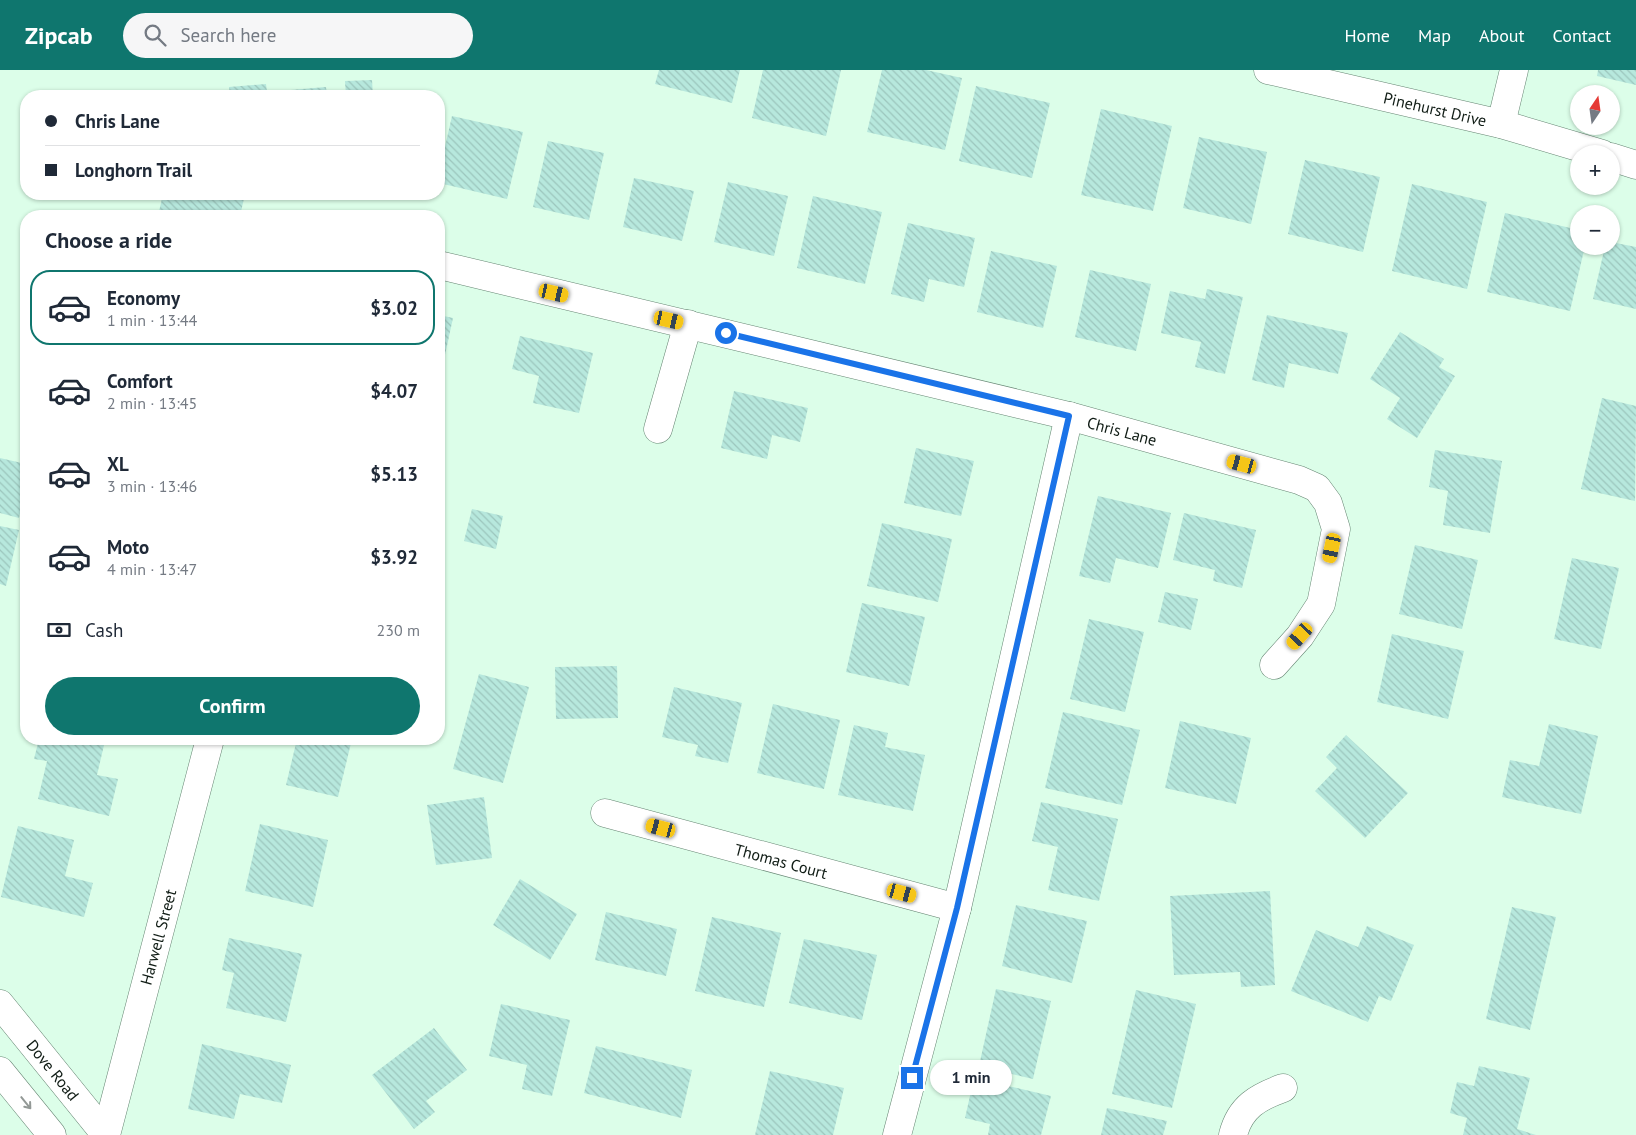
<!DOCTYPE html>
<meta charset="utf-8">
<style>
body{margin:0;font-family:"PT Sans",sans-serif;background:#f6f6f7;color:#1f2937;height:100vh;display:flex;flex-direction:column;font-size:19px;white-space:nowrap}
*{box-sizing:border-box;margin:0}
p{font-size:16px;color:#747a83}
.icon{flex:none;width:28px;height:28px;fill:none;stroke:currentColor;stroke-width:2;stroke-linecap:round;stroke-linejoin:round}
.map{position:relative;flex:1;overflow:hidden}
.details{position:absolute;left:20px;top:140px;width:425px;height:535px;display:flex;flex-direction:column;background:#fff;border-radius:20px;box-shadow:0 1px 4px #0004}
.details>*{flex:none}
.hud{position:absolute;left:20px;top:20px;width:425px;height:110px;border-radius:20px;box-shadow:0 1px 4px #0004;display:grid;align-content:center;height:110px;padding:0 25px;background:#fff}
.needle{width:32px;rotate:13deg}
.tools{position:absolute;left:1570px;top:15px;display:grid;gap:10px}
.tools a{display:grid;place-items:center;width:50px;height:50px;border-radius:50%;background:#fff;box-shadow:0 1px 4px #0004;font-size:25px}
.end{position:absolute;width:22px;height:22px;margin:-11px;border:6px solid #1a73e8;background:#fff;box-shadow:0 0 0 2px #fff}
.from{border-radius:50%}
.bubble{position:absolute;height:35px;border-radius:18px;background:#fff;box-shadow:0 1px 4px #0004;font-size:16px;font-weight:600;line-height:35px;text-align:center}
.car{position:absolute;width:15px;height:30px;margin:-15px -8px;border-radius:6px;box-shadow:0 0 4px 1px #0007;background:linear-gradient(#f5c518 24%,#345 0 40%,#f5c518 0 76%,#345 0 86%,#f5c518 0)}
.hud b{display:flex;align-items:center;gap:18px;height:48px;font-size:19px}
.hud b+b{border-top:1px solid #e0e1e3}
.hud i{width:12px;height:12px;background:#1f2937}
ul{padding:0;list-style:none}
li{display:flex;align-items:center;gap:15px;height:75px;margin:0 10px 8px;padding:0 15px;border:2px solid transparent;border-radius:20px}
li div{flex:1}
li b{display:block;font-size:19px}
li em{font-style:normal;font-weight:600}
li.selected{border-color:#0f766e}
li>.icon{width:45px;height:45px;stroke-width:1.5}
h2{padding:0 25px;font-size:22px;line-height:60px}
.pay{display:flex;align-items:center;gap:12px;height:55px;padding:0 25px;font-size:19px}
.pay p{margin-inline-start:auto}
.cta{display:flex;gap:10px;margin-top:auto;padding:10px 25px}
.cta a{flex:1;height:58px;border-radius:30px;background:#0f766e;color:#fff;font-size:20px;font-weight:600;line-height:58px;text-align:center}
header{display:flex;align-items:center;gap:30px;box-sizing:border-box;height:70px;padding:0 25px;background:#0f766e;color:#fff}
header strong{font-size:24px}
nav{display:flex;gap:28px;margin-inline-start:auto;font-size:18px}
.search{width:350px;height:45px;background:#f6f6f7;display:flex;align-items:center;gap:12px;box-sizing:border-box;padding:0 18px;border-radius:28px;color:#747a83;font-size:19px}
.map>svg:first-child{display:block}
.building{fill:url(#building-back-hatch)}
.lines{fill:none;stroke-linecap:round;stroke-linejoin:round}
.minor-casing{stroke:#668573;stroke-width:29}
.major-casing{stroke:#668573;stroke-width:29}
.minor{stroke:#fff;stroke-width:28}
.major{stroke:#fff;stroke-width:28}
.oneway{stroke:#939996}
.route{stroke:#1a73e8;stroke-width:6}
.labels{text-anchor:middle;stroke-width:5;stroke-linejoin:round;paint-order:stroke}
.street-label{font-size:16px;fill:#101c15;stroke:#fff}
</style>
<header>
<strong>Zipcab</strong>
<div class="search"><svg class="icon" aria-label="search" viewBox="0 0 24 24"><circle cx="10" cy="10" r="6"/><path d="M15 15l6 6"/></svg>Search here</div>
<nav><a>Home</a><a>Map</a><a>About</a><a>Contact</a></nav>
</header>
<div class="map">
<svg width="1636" height="1065" viewBox="0 0 1636 1065">
<defs>
<pattern id="building-back-hatch" width="6" height="6" patternUnits="userSpaceOnUse" patternTransform="scale(1.25)"><rect width="6" height="6" fill="#b7e8dd"/><path d="M-1 5l2 2M0 0l6 6M5-1l2 2" fill="none" stroke="#9cc6bd"/></pattern>
</defs>
<rect width="100%" height="100%" fill="#dcfee9"/>
<g class="building">
<polygon points="659,0 740,0 732,33 655,14"/>
<polygon points="763,0 841,0 826,66 752,48"/>
<polygon points="882,0 926,0 962,8 945,80 867,62"/>
<polygon points="1598,0 1636,0 1636,15 1597,6"/>
<polygon points="372,10 373,26 346,26 345,11"/>
<polygon points="266,14 267,22 326,17 327,26 230,26 229,17"/>
<polygon points="976,16 1050,33 1032,108 959,91"/>
<polygon points="1101,39 1172,56 1153,141 1081,125"/>
<polygon points="452,46 523,62 507,129 439,113 439,103"/>
<polygon points="1199,67 1267,82 1251,154 1183,138"/>
<polygon points="548,71 604,83 589,150 533,137"/>
<polygon points="1305,90 1380,107 1363,182 1288,164"/>
<polygon points="634,108 694,121 682,171 623,157"/>
<polygon points="728,112 788,126 774,186 714,172"/>
<polygon points="1412,114 1487,132 1467,219 1392,201"/>
<polygon points="163,124 245,124 240,146 158,146"/>
<polygon points="813,126 882,142 865,214 797,198"/>
<polygon points="1505,143 1579,160 1579,176 1585,176 1570,241 1487,222"/>
<polygon points="908,153 975,168 964,217 929,209 924,232 891,224"/>
<polygon points="1611,172 1636,177 1636,239 1593,229 1605,176 1611,176"/>
<polygon points="991,181 1057,196 1043,258 977,242"/>
<polygon points="1090,200 1151,214 1136,281 1075,267"/>
<polygon points="1207,219 1243,227 1225,304 1195,297 1201,272 1161,263 1170,221 1205,229"/>
<polygon points="439,245 453,248 440,308 439,308"/>
<polygon points="1267,245 1348,263 1338,304 1289,293 1284,318 1252,310"/>
<polygon points="1400,262 1444,289 1439,297 1455,306 1417,368 1387,349 1400,328 1370,309"/>
<polygon points="520,266 593,283 579,343 533,333 539,306 512,299"/>
<polygon points="734,321 808,338 800,372 772,365 767,389 721,378"/>
<polygon points="1602,328 1636,336 1635,431 1581,419"/>
<polygon points="439,339 444,341 440,358 439,358"/>
<polygon points="916,378 974,391 961,446 904,433"/>
<polygon points="1435,380 1502,391 1490,463 1443,455 1448,421 1429,417"/>
<polygon points="0,388 26,394 26,415 19,448 0,443"/>
<polygon points="1098,426 1171,443 1158,498 1116,488 1110,513 1079,506"/>
<polygon points="472,439 503,446 496,479 464,471"/>
<polygon points="1184,443 1256,460 1242,518 1213,511 1215,500 1173,490"/>
<polygon points="882,453 952,469 938,532 867,516"/>
<polygon points="0,456 19,460 6,516 0,514"/>
<polygon points="1415,475 1478,490 1462,559 1399,544"/>
<polygon points="1572,488 1619,498 1601,579 1554,569"/>
<polygon points="1165,522 1198,529 1191,560 1158,552"/>
<polygon points="862,533 925,547 909,616 846,602"/>
<polygon points="1089,549 1144,562 1125,642 1070,629"/>
<polygon points="1392,564 1464,581 1448,649 1377,632"/>
<polygon points="617,596 618,648 556,649 555,597"/>
<polygon points="479,604 529,617 503,713 453,699"/>
<polygon points="674,617 742,633 728,693 695,686 698,675 662,667"/>
<polygon points="773,634 840,650 824,719 757,703"/>
<polygon points="1063,642 1140,660 1122,735 1045,718"/>
<polygon points="1180,651 1251,668 1236,734 1165,718"/>
<polygon points="1549,654 1598,666 1581,744 1502,727 1510,690 1539,696"/>
<polygon points="854,655 888,663 885,677 925,685 913,741 838,725"/>
<polygon points="1346,665 1408,723 1365,768 1315,721 1337,698 1326,687"/>
<polygon points="39,669 95,669 105,671 97,705 118,709 109,746 38,729 47,691 34,689"/>
<polygon points="297,669 352,669 338,727 286,715"/>
<polygon points="484,727 492,788 436,795 427,735"/>
<polygon points="1041,732 1118,749 1099,831 1048,820 1058,777 1032,771"/>
<polygon points="260,754 328,770 313,837 245,821"/>
<polygon points="18,756 74,770 65,806 93,813 84,847 1,827"/>
<polygon points="520,809 577,844 550,890 493,855"/>
<polygon points="1270,821 1275,915 1241,917 1240,902 1174,905 1170,826"/>
<polygon points="1016,835 1087,851 1072,913 1002,896"/>
<polygon points="1512,837 1556,847 1530,960 1486,949"/>
<polygon points="606,842 677,859 666,906 595,890"/>
<polygon points="712,847 781,863 764,937 695,921"/>
<polygon points="1367,856 1414,875 1391,931 1379,926 1368,952 1291,921 1316,860 1358,877"/>
<polygon points="229,868 302,884 286,952 226,938 234,903 222,900"/>
<polygon points="804,869 877,885 862,950 789,933"/>
<polygon points="996,919 1051,931 1033,1009 979,996"/>
<polygon points="1136,920 1196,934 1172,1038 1112,1024"/>
<polygon points="501,934 570,950 552,1026 522,1019 527,995 489,986"/>
<polygon points="434,958 467,1000 426,1031 435,1042 414,1059 372,1005"/>
<polygon points="202,974 291,995 282,1033 240,1024 234,1049 188,1039"/>
<polygon points="596,976 692,1000 681,1048 584,1023"/>
<polygon points="1479,996 1530,1008 1517,1059 1536,1065 1463,1065 1467,1048 1450,1043 1457,1012 1474,1016"/>
<polygon points="770,1001 844,1018 833,1065 755,1065"/>
<polygon points="974,1008 1051,1026 1041,1065 988,1065 990,1054 965,1048"/>
<polygon points="1107,1038 1167,1051 1163,1065 1101,1065"/>
</g>
<g class="lines">
<defs>
<g id="minor">
<polyline points="1268,0 1501,54 1602,84"/>
<polyline points="1501,54 1514,0"/>
<polyline points="1611,87 1636,95"/>
<polyline points="439,195 1069,346 1299,410 1317,418 1328,433 1336,459 1321,534 1300,566 1274,595"/>
<polyline points="658,359 688,254"/>
<polyline points="605,743 957,838"/>
<polyline points="106,1065 210,669"/>
<polyline points="897,1065 957,838 1069,346"/>
<path d="M1233,1065C1240,1037 1258,1027 1283,1018"/>
</g>
<g id="major">
<polyline points="0,934 106,1065"/>
<polyline points="0,1001 52,1065"/>
</g>
</defs>
<use href="#minor" class="minor-casing"/>
<use href="#major" class="major-casing"/>
<use href="#minor" class="minor"/>
<use href="#major" class="major"/>
</g>
<defs><path id="oneway-shaft" d="M-6 0H5M1.5-3L5.5 0L1.5 3" fill="none" stroke-width="1.6" stroke-linecap="round" stroke-linejoin="round" transform="scale(1.25)"/></defs>
<use class="oneway" href="#oneway-shaft" transform="translate(26 1033) rotate(51)"/>
<g class="lines">
<polyline class="route" points="726,263 1069,346 957,838 912,1008"/>
</g>
<g class="labels">
<g class="street-label">
<text transform="translate(1435 39) rotate(13)" y="6">Pinehurst Drive</text>
<text transform="translate(1122 361) rotate(15)" y="6">Chris Lane</text>
<text transform="translate(781 791) rotate(15)" y="6">Thomas Court</text>
<text transform="translate(158 867) rotate(-75)" y="6">Harwell Street</text>
<text transform="translate(53 1000) rotate(51)" y="6">Dove Road</text>
</g>
</g>
</svg>
<div class="tools">
<a><svg class="needle" viewBox="-14 -14 28 28"><path d="M0-13l5 13h-10z" fill="#e53935"/><path d="M0 13l5-13h-10z" fill="#747a83"/></svg></a>
<a>+</a>
<a>−</a>
</div>
<i class="end from" style="left:726px;top:263px"></i>
<i class="end" style="left:912px;top:1008px"></i>
<div class="bubble" style="left:930px;top:990px;width:82px">1 min</div>
<i class="car" style="left:554px;top:223px;rotate:103deg"></i>
<i class="car" style="left:669px;top:250px;rotate:103deg"></i>
<i class="car" style="left:1242px;top:394px;rotate:285deg"></i>
<i class="car" style="left:1332px;top:478px;rotate:192deg"></i>
<i class="car" style="left:1300px;top:566px;rotate:222deg"></i>
<i class="car" style="left:661px;top:758px;rotate:285deg"></i>
<i class="car" style="left:902px;top:823px;rotate:105deg"></i>
<div class="hud">
<b><i class="from"></i>Chris Lane</b>
<b><i></i>Longhorn Trail</b>
</div>
<section class="details">
<h2>Choose a ride</h2>
<ul>
<li class="selected"><svg class="icon" aria-label="car" viewBox="0 0 24 24"><path d="M5 17H2v-5l4-1 3-4h7l3 4 3 1v5h-3M9 17h6M6 11h13"/><circle cx="7" cy="17" r="2"/><circle cx="17" cy="17" r="2"/></svg><div><b>Economy</b><p>1 min · 13:44</p></div><em>$3.02</em></li>
<li><svg class="icon" aria-label="car" viewBox="0 0 24 24"><path d="M5 17H2v-5l4-1 3-4h7l3 4 3 1v5h-3M9 17h6M6 11h13"/><circle cx="7" cy="17" r="2"/><circle cx="17" cy="17" r="2"/></svg><div><b>Comfort</b><p>2 min · 13:45</p></div><em>$4.07</em></li>
<li><svg class="icon" aria-label="car" viewBox="0 0 24 24"><path d="M5 17H2v-5l4-1 3-4h7l3 4 3 1v5h-3M9 17h6M6 11h13"/><circle cx="7" cy="17" r="2"/><circle cx="17" cy="17" r="2"/></svg><div><b>XL</b><p>3 min · 13:46</p></div><em>$5.13</em></li>
<li><svg class="icon" aria-label="car" viewBox="0 0 24 24"><path d="M5 17H2v-5l4-1 3-4h7l3 4 3 1v5h-3M9 17h6M6 11h13"/><circle cx="7" cy="17" r="2"/><circle cx="17" cy="17" r="2"/></svg><div><b>Moto</b><p>4 min · 13:47</p></div><em>$3.92</em></li>
</ul>
<div class="pay"><svg class="icon" aria-label="cash" viewBox="0 0 24 24"><path d="M3 7h18v10H3z"/><circle cx="12" cy="12" r="2"/></svg>Cash<p>230 m</p></div>
<div class="cta"><a>Confirm</a></div>
</section>
</div>
